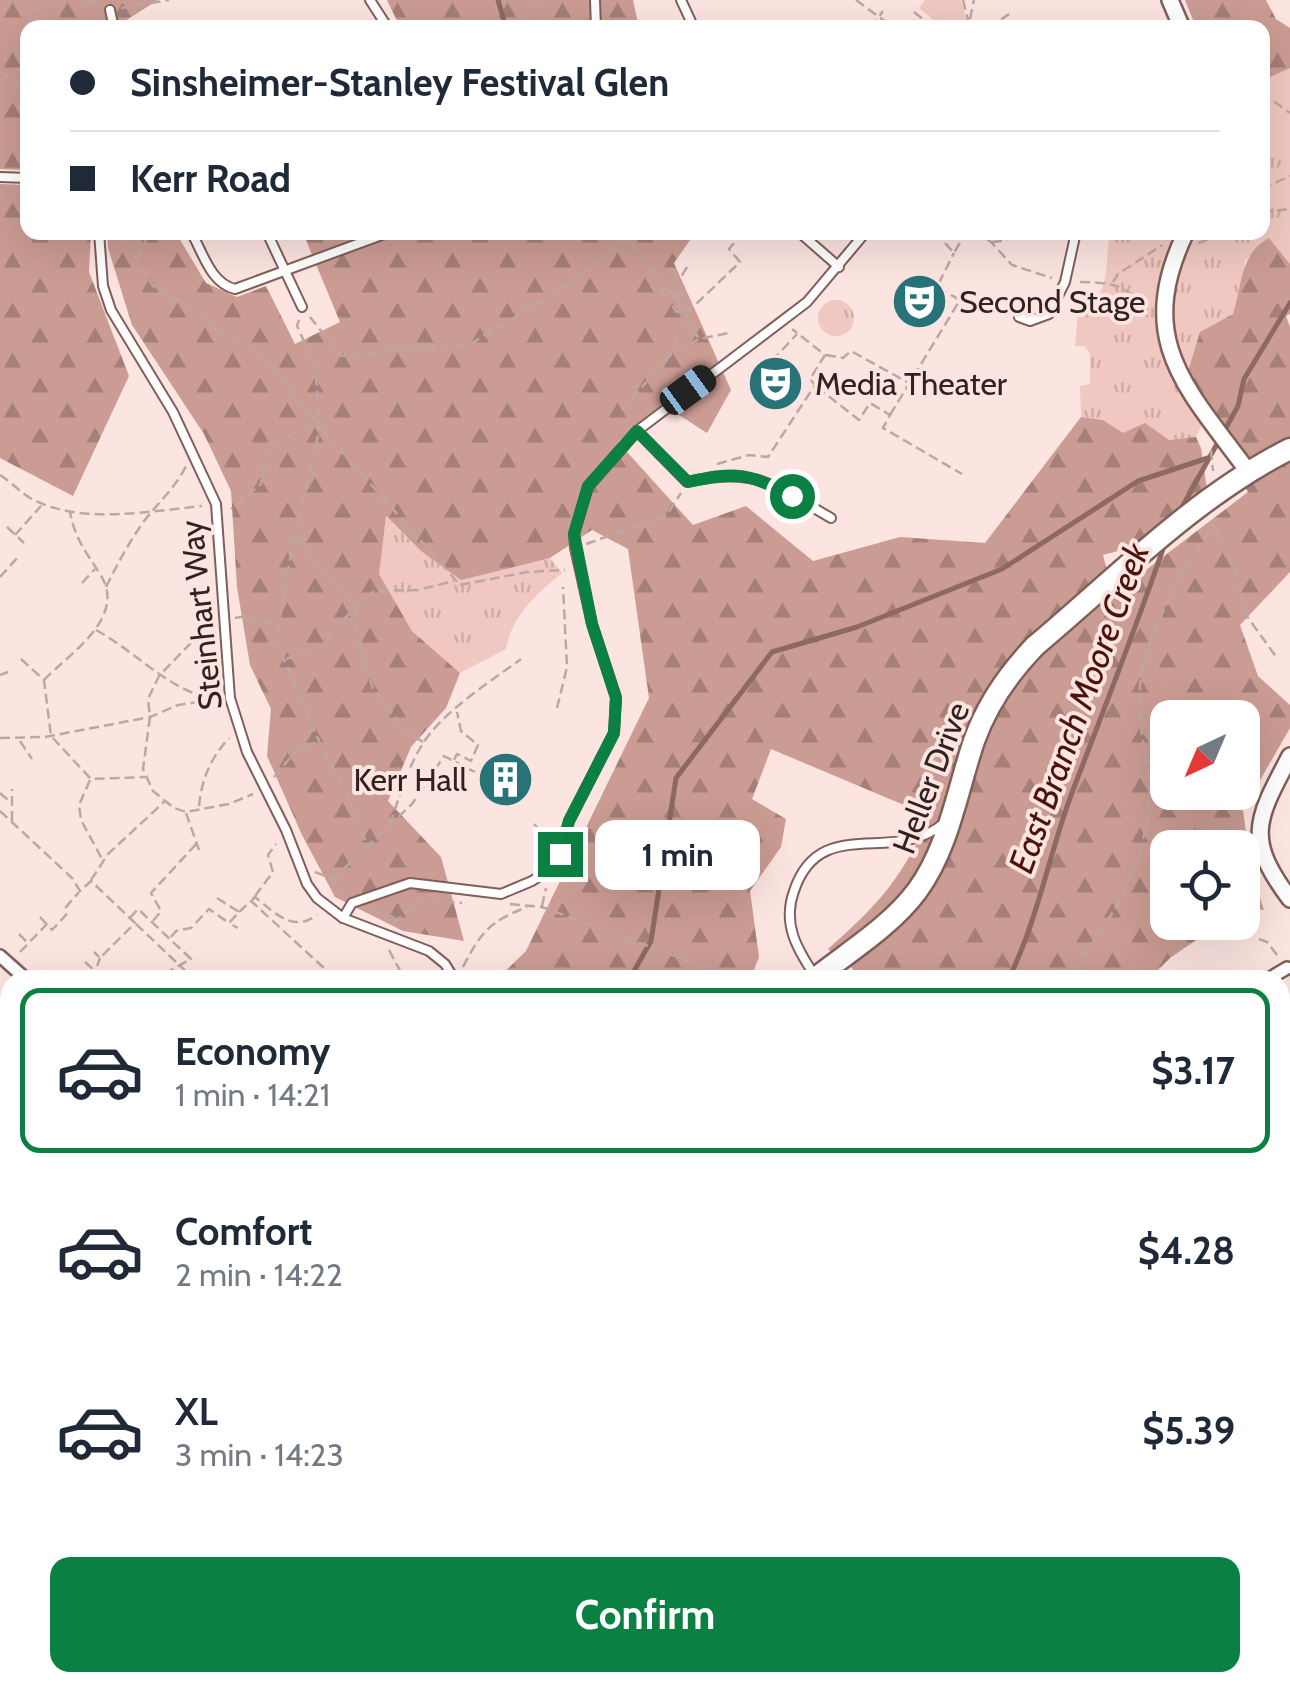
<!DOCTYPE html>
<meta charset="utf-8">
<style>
body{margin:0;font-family:Cabin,sans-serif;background:#f6f6f7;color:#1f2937;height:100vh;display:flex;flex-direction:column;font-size:38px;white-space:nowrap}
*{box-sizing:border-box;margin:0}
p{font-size:32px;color:#747a83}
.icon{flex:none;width:55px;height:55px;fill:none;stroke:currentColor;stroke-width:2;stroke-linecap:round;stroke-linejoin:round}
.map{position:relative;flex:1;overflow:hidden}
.details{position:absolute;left:0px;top:970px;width:1290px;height:722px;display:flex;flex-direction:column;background:#fff;border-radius:30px 30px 0 0;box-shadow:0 10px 40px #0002}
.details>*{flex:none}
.banner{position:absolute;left:20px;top:20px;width:1250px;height:220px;border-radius:20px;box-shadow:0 10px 40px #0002;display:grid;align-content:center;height:220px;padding:0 50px;background:#fff}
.needle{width:65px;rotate:224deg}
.buttons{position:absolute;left:1150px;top:700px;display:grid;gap:20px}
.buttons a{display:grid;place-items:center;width:110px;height:110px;border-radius:20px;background:#fff;box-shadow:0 10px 40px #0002;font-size:50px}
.end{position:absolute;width:45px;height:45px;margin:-22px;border:12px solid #0b8043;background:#fff;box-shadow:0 0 0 5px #fff}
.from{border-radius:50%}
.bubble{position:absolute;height:70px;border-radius:20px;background:#fff;box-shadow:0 10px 40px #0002;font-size:32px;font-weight:700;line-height:70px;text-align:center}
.car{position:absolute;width:30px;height:60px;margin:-30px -15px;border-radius:12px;box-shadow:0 0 8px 2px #0007;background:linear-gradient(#222 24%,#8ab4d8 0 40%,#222 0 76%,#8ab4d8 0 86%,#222 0)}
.banner b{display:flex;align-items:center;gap:35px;height:95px;font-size:38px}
.banner b+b{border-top:2px solid #e0e1e3}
.banner i{width:25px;height:25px;background:#1f2937}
ul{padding:18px 0 0;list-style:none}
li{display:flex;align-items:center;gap:30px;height:165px;margin:0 20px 15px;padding:0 30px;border:5px solid transparent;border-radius:20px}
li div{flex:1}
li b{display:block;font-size:38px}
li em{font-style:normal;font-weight:700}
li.active{border-color:#0b8043}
li>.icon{width:90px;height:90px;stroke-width:1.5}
.action{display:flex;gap:20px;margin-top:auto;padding:20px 50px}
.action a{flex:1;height:115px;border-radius:20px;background:#0b8043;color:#fff;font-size:40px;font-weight:700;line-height:115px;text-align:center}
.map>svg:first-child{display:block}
.grass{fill:url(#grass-tufts)}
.forest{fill:url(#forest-firs);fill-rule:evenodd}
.park{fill:#f0c8c1}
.garden{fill:url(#garden-dots)}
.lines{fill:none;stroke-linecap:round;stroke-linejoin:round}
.stream{stroke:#8d6962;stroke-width:5}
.service-casing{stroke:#815f59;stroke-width:12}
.pedestrian-casing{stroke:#815f59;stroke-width:16}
.minor-casing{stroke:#815f59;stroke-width:20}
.secondary-casing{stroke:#815f59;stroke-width:25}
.path{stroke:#bda7a4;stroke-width:2.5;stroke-dasharray:10 5;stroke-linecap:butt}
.service{stroke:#fff;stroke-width:8}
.pedestrian{stroke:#fff;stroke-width:11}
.minor{stroke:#fff;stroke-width:15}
.secondary{stroke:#fff;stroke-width:20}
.path-bridge{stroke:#bda7a4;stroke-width:2.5;stroke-dasharray:10 5;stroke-linecap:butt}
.route{stroke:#0b8043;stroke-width:12}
.labels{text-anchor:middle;stroke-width:8;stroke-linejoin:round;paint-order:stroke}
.poi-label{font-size:32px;fill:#312220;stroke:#fce4e0;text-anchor:start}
.street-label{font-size:32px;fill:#312220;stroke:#fce4e0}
.water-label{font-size:35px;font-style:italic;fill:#4c130b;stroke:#fce4e0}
</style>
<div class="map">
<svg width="1290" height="1691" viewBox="0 0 1290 1691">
<defs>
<pattern id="grass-tufts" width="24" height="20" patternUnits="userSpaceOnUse" patternTransform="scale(2.5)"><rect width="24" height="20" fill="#f0c8c1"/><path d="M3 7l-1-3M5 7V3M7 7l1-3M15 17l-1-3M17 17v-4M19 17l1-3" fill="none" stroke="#ceaca6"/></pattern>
<pattern id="forest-firs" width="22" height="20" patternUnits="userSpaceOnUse" patternTransform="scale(2.5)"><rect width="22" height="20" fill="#cb9c93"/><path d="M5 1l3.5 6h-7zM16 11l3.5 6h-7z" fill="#a57f78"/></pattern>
<pattern id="garden-dots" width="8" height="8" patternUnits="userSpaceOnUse" patternTransform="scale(2.5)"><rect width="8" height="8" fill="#f0c8c1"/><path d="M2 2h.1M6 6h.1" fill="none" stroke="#ceaca6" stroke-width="1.8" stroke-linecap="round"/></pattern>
</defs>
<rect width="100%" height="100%" fill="#fce4e0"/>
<g class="grass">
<polygon points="925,0 961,0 968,27 942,27 919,8"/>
<path d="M1263,92L1290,119V264L1269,238L1245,261L1242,287L1207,414L1196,437L1180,441L1123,433L1103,420L1081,417L1080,386L1090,384V353L1084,346H1075L1078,311C1113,299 1104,262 1110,234L1169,233L1193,240L1198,233L1262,232Z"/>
<circle cx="836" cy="318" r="18"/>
<path d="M385,516L421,551L461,579L550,558L562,573C537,594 512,615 506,649L460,673L412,631L379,574Z"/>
<polygon points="1280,1228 1290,1230 1290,1339 1280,1329"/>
</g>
<g class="forest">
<polygon points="0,0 158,0 125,21 127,27 28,28 27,170 0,169"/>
<polygon points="387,0 633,0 639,27 400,27"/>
<polygon points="1185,0 1266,0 1276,19 1290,28 1290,119 1263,92 1262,28 1196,27"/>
<polygon points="0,184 27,185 28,232 91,233 89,272 129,376 73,496 0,458"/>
<path d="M107,233H176L206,283L237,297L266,286L295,344L340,322L303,233H695L674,263L731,390L707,433L662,404L618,442L693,525L746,506L813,561L900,537L985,543L1081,417L1103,420L1123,433L1145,423L1169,440L1196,437L1201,448L1207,489L1129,548L1103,555L1113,595L1248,492L1187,375L1200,332L1233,314C1242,286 1240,253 1269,238L1290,264V314L1286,316L1290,327V572L1240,625L1258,676L1290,705V728L1243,810L1251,870L1264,910L1243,907L1242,848H1168V922L1221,923L1170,958L1148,980H852L853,969L828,949C880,903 901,879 930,816L771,749L752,799L786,819L781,847L750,891L759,957L750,980H496L526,951L649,698L628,549L592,530L550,558L461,580L421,551L386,516L379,574L412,631L460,673L446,708L411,747L388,801L441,857L464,941L403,931L335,897L302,835L267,756L271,709L250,665L237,587L231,491L204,434L132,325L108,248ZM1168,718H1242V792H1168Z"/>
<polygon points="1280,1429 1290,1434 1290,1509 1280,1507"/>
<polygon points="520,1683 520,1682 812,1683 807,1691 517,1691"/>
</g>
<g class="park">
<polygon points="1290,68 1290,151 1263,152 1263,80"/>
<polygon points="1290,1643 1290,1691 1175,1691 1188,1683 1280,1682 1280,1644"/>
</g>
<polygon class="garden" points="1290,1350 1290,1434 1280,1429 1280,1359"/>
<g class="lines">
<g class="stream">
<polyline points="498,0 506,28"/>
<polyline points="1181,509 1238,406 1244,379 1290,303"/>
<polyline points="629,980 651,941 676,778 772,652 857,627 1002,569 1138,481 1208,458"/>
<path d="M1008,980C1037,922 1048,859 1070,798C1102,714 1135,631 1164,546"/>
<polyline points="647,1691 649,1682"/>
</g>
<defs>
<g id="service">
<polyline points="370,0 388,28"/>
<polyline points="595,0 596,28"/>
<polyline points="681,0 694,28"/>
<polyline points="110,10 114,28"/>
<polyline points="0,177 28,178"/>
<polyline points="99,232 103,286 111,310 173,412 216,504 230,698 247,752 286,830 307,884 317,898 343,918 429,951 445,964 455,980"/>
<path d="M191,232C203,252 210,283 235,289L390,232"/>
<polyline points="799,232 839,267"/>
<polyline points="270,239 302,307"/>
<polyline points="1019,317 1030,321 1049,314 1065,282 1076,232"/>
<path d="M637,431L687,482C756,466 773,485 831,518"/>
<polyline points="343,918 352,903 410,883 501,894 532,881 553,867 560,854 569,821 614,733 616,697 592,624 575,548 574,534 588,487 637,431 807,302 866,232"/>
<path d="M815,976C797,949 782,924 794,891C820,813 894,866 944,823"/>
<polyline points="0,1122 10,1131"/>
<polyline points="139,1687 143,1691"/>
</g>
<g id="pedestrian">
<polyline points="0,956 27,980"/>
<polyline points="1267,980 1287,968"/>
<polyline points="844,1691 849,1682"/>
</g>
<g id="minor">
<polyline points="1170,0 1182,28"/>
<path d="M1186,232C1134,340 1186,387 1247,470"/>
<path d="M1290,756C1257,819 1244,838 1290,899"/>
<polyline points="1280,1052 1290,1041"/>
<polyline points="294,1691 308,1682"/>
<polyline points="1179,1691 1187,1682"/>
</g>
<g id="secondary">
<path d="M813,980C848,952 890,927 917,891C949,847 957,791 974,741C987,704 1008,674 1035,646C1116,578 1196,496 1290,449"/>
<polyline points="0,1376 10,1378"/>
</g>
</defs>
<use href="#service" class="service-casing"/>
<use href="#pedestrian" class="pedestrian-casing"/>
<use href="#minor" class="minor-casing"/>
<use href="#secondary" class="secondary-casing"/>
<g class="path">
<polyline points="22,0 34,28"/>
<polyline points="86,0 98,5"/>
<polyline points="856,0 894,28"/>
<polyline points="963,0 970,28"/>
<polyline points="121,8 169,0"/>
<polyline points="914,12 934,28"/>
<polyline points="27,14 58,0"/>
<polyline points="970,19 974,0"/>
<polyline points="512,28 543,0"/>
<polyline points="989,28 1009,14"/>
<polyline points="0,72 28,89"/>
<polyline points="1262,93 1290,113"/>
<polyline points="1262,189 1290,176"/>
<polyline points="1262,212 1290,209"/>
<polyline points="1262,222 1273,214"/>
<polyline points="623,232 673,295 699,339"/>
<polyline points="935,232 954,253 966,232"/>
<polyline points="975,232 991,242 1012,265 1052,278"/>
<polyline points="113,233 126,241 153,286 199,312 218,332 255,348 320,427 295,432 276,445 266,457 261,484 231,509"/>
<polyline points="629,239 649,232"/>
<polyline points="992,242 1003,241 1024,232"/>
<polyline points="1198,243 1230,232"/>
<polyline points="138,258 149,232"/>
<polyline points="687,267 681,277 657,296 686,292 673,306 676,312 693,307 740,262 729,249 743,232"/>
<path d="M1080,282C1115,283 1124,284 1148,310"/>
<polyline points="1113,282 1118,274 1162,245"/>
<polyline points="690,309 669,356 699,339 729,333"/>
<polyline points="310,317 341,356 470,344 561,290 635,232"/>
<polyline points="299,320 297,326 315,366 320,427 295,535 354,607 362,659 373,688 405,730 423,742"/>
<polyline points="826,355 843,358 851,351 907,382"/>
<polyline points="772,361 797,334"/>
<polyline points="817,387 859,420 870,403 890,415 883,428 962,474"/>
<polyline points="622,410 668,357"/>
<polyline points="890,415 960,300 937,287 954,253"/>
<polyline points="321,428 460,585 527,572 565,570"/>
<polyline points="1211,450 1213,471"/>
<polyline points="717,464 749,455 768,457 815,385 810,379 825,355 792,329"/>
<path d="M0,475C13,483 23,496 38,502C88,524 150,511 202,506"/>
<polyline points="1214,526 1235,566 1246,615 1277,658"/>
<polyline points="7,527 24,543"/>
<polyline points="15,535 41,506"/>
<polyline points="294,536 276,641 319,741 349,798 367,845"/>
<polyline points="586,544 666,516 681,493"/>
<polyline points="0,577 19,556"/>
<polyline points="82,583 95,569"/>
<path d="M106,587C117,565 128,544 142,524C157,503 175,489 186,466"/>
<polyline points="235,618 247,616 279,626"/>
<polyline points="212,621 159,676 148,699 150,717 143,769 153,791 174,808 186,812 229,804 253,794"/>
<path d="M96,630C136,652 164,686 208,698"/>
<polyline points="21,659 44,680 51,736 91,779 145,777"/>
<polyline points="286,659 325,645 334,628 374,591 418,590 454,581"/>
<polyline points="0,675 8,672"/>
<path d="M44,680C70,653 128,617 100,574C86,552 75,539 70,512"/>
<polyline points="557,708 567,667 563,587"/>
<polyline points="0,738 45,737 150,717 178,705 218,699"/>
<polyline points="20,741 32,759"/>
<polyline points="454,760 457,754 471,761 478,745 461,731 457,712"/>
<polyline points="274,777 295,752 319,741"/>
<polyline points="90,780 79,805 81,820 102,859"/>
<polyline points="0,793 9,801"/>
<path d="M199,806C202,778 210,759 229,738"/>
<polyline points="0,811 72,878 80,891 91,881 135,923 100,958 94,952"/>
<polyline points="186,813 199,850"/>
<polyline points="12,821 12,789"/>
<path d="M390,824C399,798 407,769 422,745C441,713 491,681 521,659"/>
<polyline points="534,824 549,841"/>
<polyline points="315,872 333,879 344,893"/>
<polyline points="333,879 412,804 444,756 475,772"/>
<polyline points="91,880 108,854 164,802"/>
<polyline points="255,896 273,872 268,855 276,844"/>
<polyline points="217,898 239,912 229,923 238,928"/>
<path d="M252,900L255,897C275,913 293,933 317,915"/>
<polyline points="510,904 542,907 740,980"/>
<polyline points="542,906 546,888"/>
<polyline points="371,910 396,918"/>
<polyline points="239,912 251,901 337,980"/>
<polyline points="40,917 52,930 66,915 66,907 79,892"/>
<polyline points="130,918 138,909 191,959 153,980"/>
<polyline points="153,921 161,911 151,893 198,842"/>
<polyline points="393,923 421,900 462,903"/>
<polyline points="136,924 195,980"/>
<polyline points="19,934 27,942"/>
<polyline points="171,937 176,931 191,928 209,909 229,923"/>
<polyline points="1259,939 1267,942 1277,955"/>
<polyline points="389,950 405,980"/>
<polyline points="20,952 47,924"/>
<polyline points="85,962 95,971"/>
<path d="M463,967C481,932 489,922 527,907"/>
<polyline points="92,980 100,958"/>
<path d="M1061,980C1106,934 1143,870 1149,805C1152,770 1138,733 1139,698C1142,634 1182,577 1213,524"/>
<polyline points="0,1014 10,1024"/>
<polyline points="3,1066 10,1072"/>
<polyline points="0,1067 10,1056"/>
<polyline points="1280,1296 1290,1286"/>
<polyline points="0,1429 10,1420"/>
<polyline points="0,1454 5,1470 4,1502 10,1507"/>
<polyline points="455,1682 457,1691"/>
<polyline points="748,1682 770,1691"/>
<polyline points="467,1691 474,1682"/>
<polyline points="700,1691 703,1682"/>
<polyline points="787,1691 822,1691"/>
</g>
<use href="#service" class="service"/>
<use href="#pedestrian" class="pedestrian"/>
<use href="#minor" class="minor"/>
<use href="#secondary" class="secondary"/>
<polyline class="path-bridge" points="871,28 883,11"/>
</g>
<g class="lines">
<path class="route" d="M560,854L569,821L614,733L616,698L592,624L574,534L588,486L637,431L688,482C736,471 749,473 792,496"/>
</g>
<defs>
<symbol id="theatre-disc" viewBox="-11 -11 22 22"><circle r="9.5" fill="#287378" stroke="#fce4e0"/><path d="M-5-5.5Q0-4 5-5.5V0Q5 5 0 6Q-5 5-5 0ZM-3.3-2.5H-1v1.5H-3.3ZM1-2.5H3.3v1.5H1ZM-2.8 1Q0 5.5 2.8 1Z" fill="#fff"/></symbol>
<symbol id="building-disc" viewBox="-11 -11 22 22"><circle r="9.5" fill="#287378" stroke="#fce4e0"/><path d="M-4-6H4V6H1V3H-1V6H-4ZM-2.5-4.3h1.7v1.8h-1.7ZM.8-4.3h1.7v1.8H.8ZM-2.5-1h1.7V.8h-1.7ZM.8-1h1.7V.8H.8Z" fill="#fff"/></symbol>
</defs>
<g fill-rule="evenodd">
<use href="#theatre-disc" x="888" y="270" width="63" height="63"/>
<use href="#theatre-disc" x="744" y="352" width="63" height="63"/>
<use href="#building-disc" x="474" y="748" width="63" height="63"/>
</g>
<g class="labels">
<g class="poi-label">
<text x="959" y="313">Second Stage</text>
<text x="815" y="395">Media Theater</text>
<text x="467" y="791" text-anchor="end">Kerr Hall</text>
</g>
<g class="street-label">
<text transform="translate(201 615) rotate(-96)" y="11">Steinhart Way</text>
<text transform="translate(931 778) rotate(-69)" y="11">Heller Drive</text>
</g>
<g class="water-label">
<text transform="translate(1079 708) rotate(-70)" y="12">East Branch Moore Creek</text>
</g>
</g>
</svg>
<div class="buttons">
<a><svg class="needle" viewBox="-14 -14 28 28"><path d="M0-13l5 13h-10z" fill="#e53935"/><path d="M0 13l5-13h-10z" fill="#747a83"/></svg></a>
<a><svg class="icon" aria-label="locate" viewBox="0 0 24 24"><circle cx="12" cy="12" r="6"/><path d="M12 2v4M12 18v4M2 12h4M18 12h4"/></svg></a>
</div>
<i class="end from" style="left:792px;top:496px"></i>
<i class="end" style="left:560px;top:854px"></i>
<div class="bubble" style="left:595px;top:820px;width:165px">1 min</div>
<i class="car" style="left:688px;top:390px;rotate:54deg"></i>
<div class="banner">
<b><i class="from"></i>Sinsheimer-Stanley Festival Glen</b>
<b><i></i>Kerr Road</b>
</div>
<section class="details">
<ul>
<li class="active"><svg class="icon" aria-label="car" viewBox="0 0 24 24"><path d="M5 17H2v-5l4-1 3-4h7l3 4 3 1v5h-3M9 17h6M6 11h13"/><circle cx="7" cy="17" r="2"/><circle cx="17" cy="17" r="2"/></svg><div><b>Economy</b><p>1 min · 14:21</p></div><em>$3.17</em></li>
<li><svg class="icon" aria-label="car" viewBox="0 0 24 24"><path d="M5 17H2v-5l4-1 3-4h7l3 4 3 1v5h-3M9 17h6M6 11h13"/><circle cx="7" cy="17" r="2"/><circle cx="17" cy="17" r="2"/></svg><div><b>Comfort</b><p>2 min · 14:22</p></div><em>$4.28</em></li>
<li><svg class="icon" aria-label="car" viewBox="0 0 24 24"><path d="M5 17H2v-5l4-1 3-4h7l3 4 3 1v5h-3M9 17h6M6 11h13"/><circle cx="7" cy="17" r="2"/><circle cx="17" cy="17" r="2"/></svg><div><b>XL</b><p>3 min · 14:23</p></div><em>$5.39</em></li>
</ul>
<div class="action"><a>Confirm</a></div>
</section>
</div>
